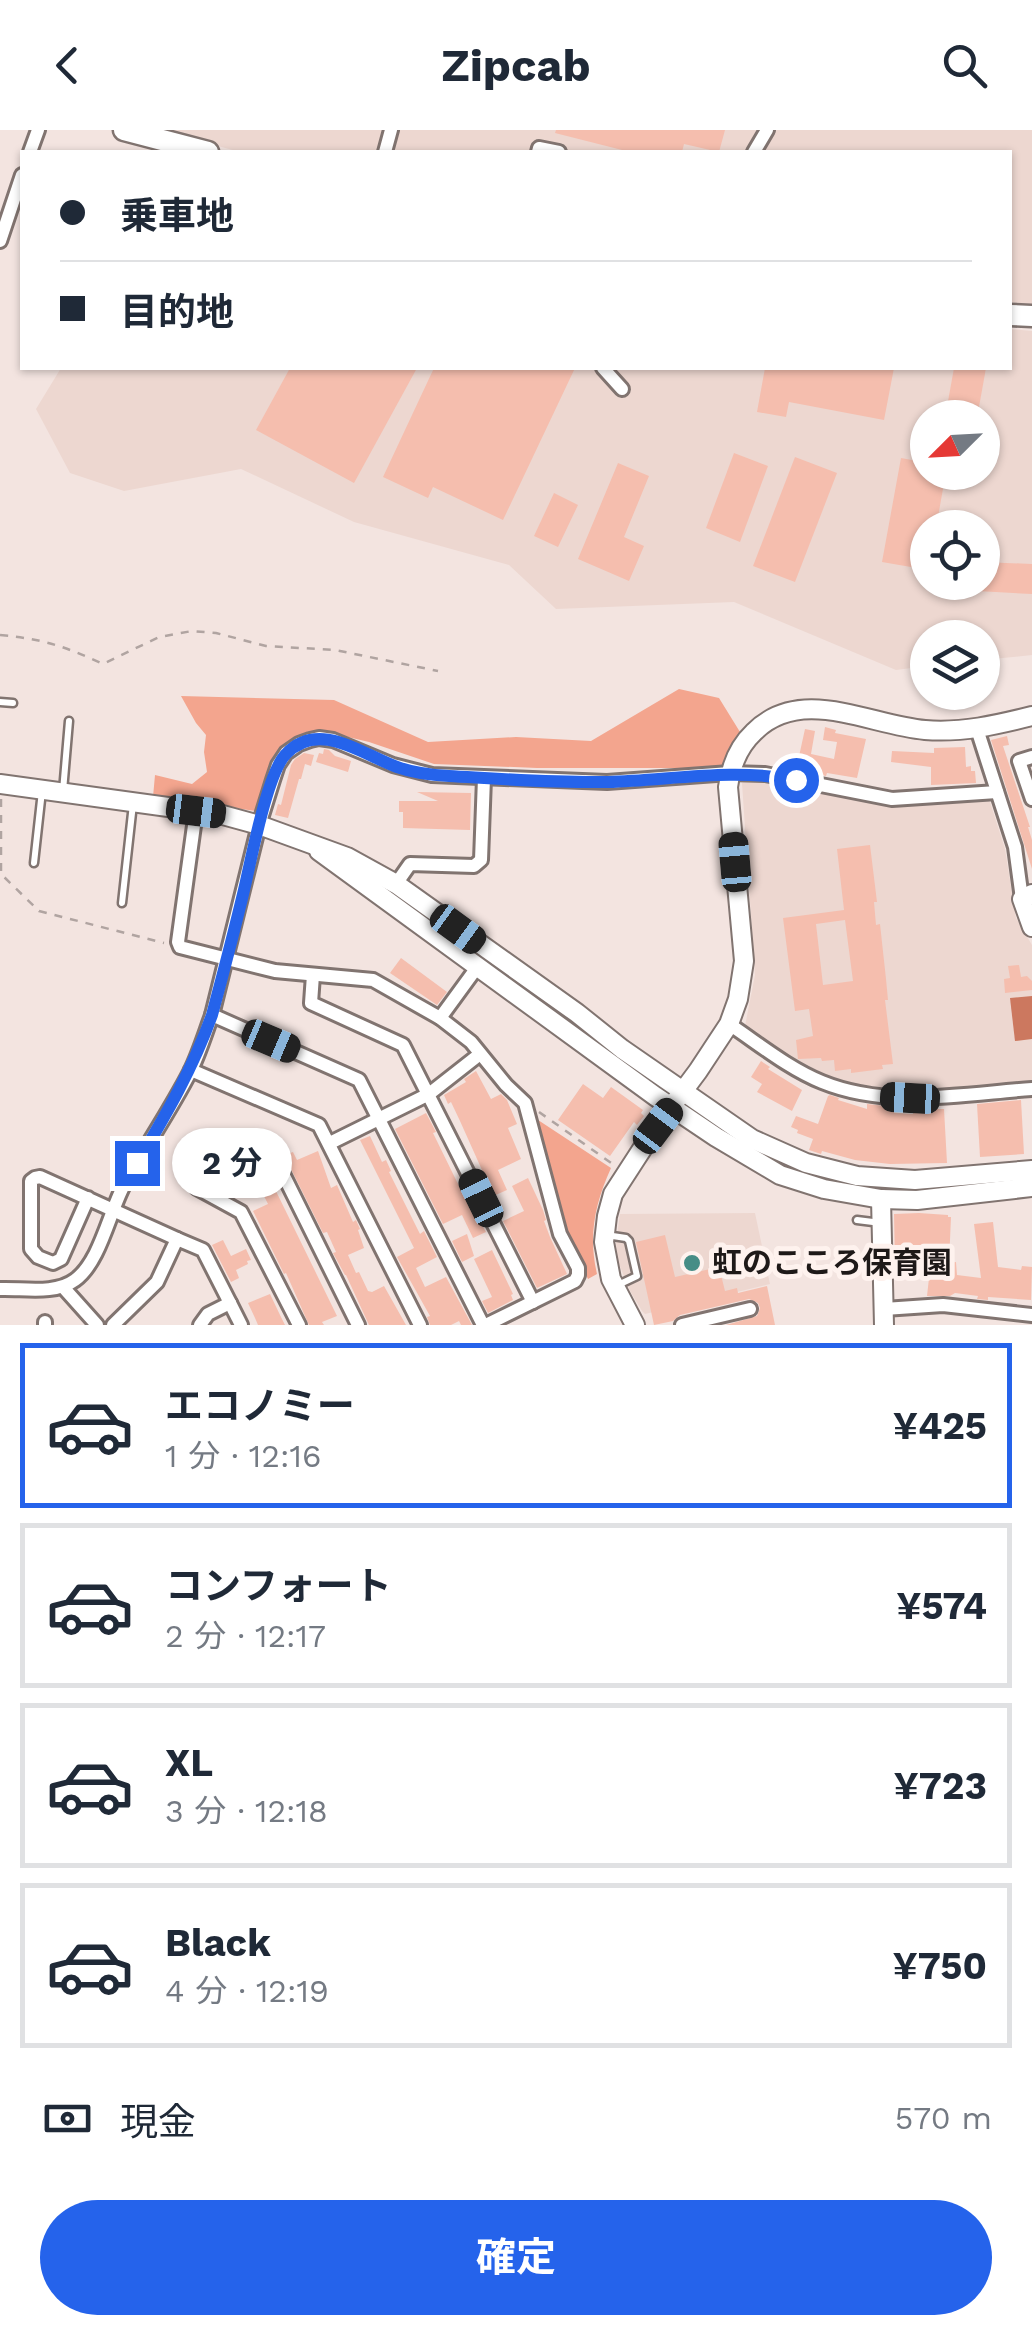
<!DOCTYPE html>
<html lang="ja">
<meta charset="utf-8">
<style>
body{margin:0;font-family:"Work Sans","Noto Sans JP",sans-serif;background:#f2f2f3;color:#1f2937;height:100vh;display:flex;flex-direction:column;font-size:38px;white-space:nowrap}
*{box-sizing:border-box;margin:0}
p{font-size:32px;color:#747a83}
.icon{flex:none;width:55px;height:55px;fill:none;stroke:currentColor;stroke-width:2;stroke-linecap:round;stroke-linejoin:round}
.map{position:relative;height:1195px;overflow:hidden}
.panel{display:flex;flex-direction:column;background:#fff;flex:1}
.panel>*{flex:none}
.top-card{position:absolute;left:20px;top:20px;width:992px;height:220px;border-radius:0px;box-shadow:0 2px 8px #0004;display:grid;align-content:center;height:220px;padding:0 40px;background:#fff}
.needle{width:65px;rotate:246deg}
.buttons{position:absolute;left:910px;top:270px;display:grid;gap:20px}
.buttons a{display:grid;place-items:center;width:90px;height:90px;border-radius:50%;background:#fff;box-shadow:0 2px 8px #0004;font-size:50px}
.end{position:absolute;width:45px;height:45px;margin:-22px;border:12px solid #2563eb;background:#fff;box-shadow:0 0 0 5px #fff}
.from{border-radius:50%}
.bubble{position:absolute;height:70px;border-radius:35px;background:#fff;box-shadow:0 2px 8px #0004;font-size:32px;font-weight:700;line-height:70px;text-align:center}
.car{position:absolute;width:30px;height:60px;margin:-30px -15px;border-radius:12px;box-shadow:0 0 8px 2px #0007;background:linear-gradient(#222 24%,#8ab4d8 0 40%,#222 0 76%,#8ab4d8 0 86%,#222 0)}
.top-card b{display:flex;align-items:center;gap:35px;height:95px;font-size:38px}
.top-card b+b{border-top:2px solid #e0e1e3}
.top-card i{width:25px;height:25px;background:#1f2937}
ul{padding:18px 0 0;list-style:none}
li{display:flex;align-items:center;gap:30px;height:165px;margin:0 20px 15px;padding:0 20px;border:5px solid #e0e1e3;border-radius:0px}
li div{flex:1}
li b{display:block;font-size:38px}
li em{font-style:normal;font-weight:700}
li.current{border-color:#2563eb}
li>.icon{width:90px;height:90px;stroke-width:1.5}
.pay{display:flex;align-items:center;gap:25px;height:110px;padding:0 40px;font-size:38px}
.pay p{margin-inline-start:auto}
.primary-button{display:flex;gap:20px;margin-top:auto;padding:20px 40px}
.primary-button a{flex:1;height:115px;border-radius:60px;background:#2563eb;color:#fff;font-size:40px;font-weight:700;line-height:115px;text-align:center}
header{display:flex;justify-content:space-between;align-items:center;height:130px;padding:0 40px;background:#fff;font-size:45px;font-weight:700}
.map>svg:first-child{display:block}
.built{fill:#edd7d0;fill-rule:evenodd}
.green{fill:#f3a58e}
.water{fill:#cc785f}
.building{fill:#f5beae;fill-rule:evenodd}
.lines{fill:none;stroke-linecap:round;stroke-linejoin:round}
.lane-casing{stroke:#817470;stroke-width:11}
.street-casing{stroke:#817470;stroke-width:18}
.secondary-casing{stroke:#817470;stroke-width:22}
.primary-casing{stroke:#817470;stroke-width:25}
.path{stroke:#b0a4a1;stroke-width:2.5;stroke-dasharray:8 8;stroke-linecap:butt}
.lane{stroke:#fff;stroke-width:6}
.street{stroke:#fff;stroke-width:12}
.secondary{stroke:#fff;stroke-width:18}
.primary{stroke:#fff;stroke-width:20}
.route{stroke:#2563eb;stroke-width:12}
.poi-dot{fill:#468d86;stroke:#fef2ee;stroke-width:4}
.labels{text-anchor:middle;stroke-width:10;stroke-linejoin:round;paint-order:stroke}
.poi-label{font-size:30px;font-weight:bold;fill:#1e1918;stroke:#fef2ee;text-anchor:start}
</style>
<header><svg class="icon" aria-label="back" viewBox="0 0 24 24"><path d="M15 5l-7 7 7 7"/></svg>Zipcab<svg class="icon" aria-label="search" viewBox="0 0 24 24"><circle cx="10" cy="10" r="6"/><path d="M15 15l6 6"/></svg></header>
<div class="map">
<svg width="1032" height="1195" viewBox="0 0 1032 1195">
<rect width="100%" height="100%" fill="#f3e4e0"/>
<g class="built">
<polygon points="159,0 1032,0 1032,174 1010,172 1010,22 240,22"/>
<path d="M1010,199L1032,201V525L983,530L982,508H928L927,536L896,540L734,472L556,479L509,435L354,392L241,339L124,361L70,343L36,279L61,238H1010ZM928,288H982V342H928ZM928,398H982V452H928Z"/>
<polygon points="761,649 891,674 986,669 990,672 1005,719 1016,788 1032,815 1032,955 911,963 853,956 800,935 745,896 755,845 742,653 745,650"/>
<polygon points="755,1083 770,1154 645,1184 642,1181 630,1161 617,1129 616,1112 620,1084"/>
</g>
<g class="green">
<polygon points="679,559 719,568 740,602 721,638 537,638 434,634 369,612 327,602 307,607 276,631 256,681 153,667 155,645 192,654 207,642 204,622 206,605 196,593 181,566 334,570 428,612 516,607 591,611"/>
<path d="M535,988L611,1038C595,1073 588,1106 597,1144L588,1149L566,1103Z"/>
</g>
<polygon class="water" points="1032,866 1032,909 1015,911 1010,868"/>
<g class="building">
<polygon points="556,0 725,0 719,22 684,14 682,22 630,22 555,3"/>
<polygon points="290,238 417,238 354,353 256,300"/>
<polygon points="434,238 575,238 503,390 433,357 428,368 383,347"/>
<polygon points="765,238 894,238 884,290 789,272 786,287 757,282"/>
<polygon points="954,238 986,238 977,288 945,288"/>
<polygon points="734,323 768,336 740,412 706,398"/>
<polygon points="795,327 837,343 795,452 753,436"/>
<polygon points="901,328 928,333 928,342 946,342 936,398 928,398 928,440 882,432"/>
<polygon points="618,333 649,346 624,407 644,416 629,451 578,429"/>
<polygon points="554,363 578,375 558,417 534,406"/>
<polygon points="982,432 1032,434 1032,464 977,461 977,452 982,452"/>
<polygon points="825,597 836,600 835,603 866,609 857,648 827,643 826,646 796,640 805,599 815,601 811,624 834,629 837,612 823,610"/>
<polygon points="1007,606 1009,615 1003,616 1030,697 1028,697 1032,710 1032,739 991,610"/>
<polygon points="965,617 966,637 971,636 971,641 975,641 976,653 931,655 931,637 891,632 892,621 934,623 934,618"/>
<polygon points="324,619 329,620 335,626 351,631 348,642 316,632 319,623 323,624"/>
<polygon points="304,623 314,625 311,636 305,634 301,649 299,649 288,688 275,685 278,674 281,675 291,635 295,629"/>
<polygon points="417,662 471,663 470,700 403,698 403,682 399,682 399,671 438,671"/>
<path d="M870,715L877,772H874L876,795L880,794L886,849L888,870H885L893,934L882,935L883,939L851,943V939L835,941L834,930L822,931L821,928L798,929L796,910L813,906L809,879L795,881L783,788L844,780L837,719ZM845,790L853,851L823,855L816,794Z"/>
<polygon points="401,828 447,862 437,875 390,843"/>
<polygon points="1019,835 1021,847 1027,846 1032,851 1032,860 1005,863 1004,849 1010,848 1008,836"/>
<polygon points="761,931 770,937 768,939 802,960 792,981 757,962 762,954 751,947"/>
<polygon points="476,941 491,969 501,964 507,970 517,994 508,998 521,1029 498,1040 507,1060 491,1067 483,1050 486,1049 460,991 451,972 448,974 444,965 466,952 464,949"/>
<polygon points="583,954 603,968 611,957 643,980 641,983 644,986 637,995 634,992 610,1026 558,990"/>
<polygon points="830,965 839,968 838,970 867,979 867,974 894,977 894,983 913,984 913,977 938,977 938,979 944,979 947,1033 890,1034 855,1030 822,1021 821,1024 809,1020 813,1009 797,1003 798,1000 791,997 796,986 818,994 828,966"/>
<polygon points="1021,970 1024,1024 980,1027 977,974"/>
<polygon points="426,983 436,1002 433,1003 457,1052 486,1102 473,1108 462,1085 443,1094 395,999"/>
<polygon points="370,1006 382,1032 386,1030 391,1041 389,1042 420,1104 424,1101 437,1127 416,1138 425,1157 446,1147 472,1195 461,1195 459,1191 451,1195 430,1195 427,1187 430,1186 397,1127 414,1118 360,1010"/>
<polygon points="318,1021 331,1058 337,1055 353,1092 356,1090 360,1099 358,1100 364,1118 348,1125 356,1143 359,1142 368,1161 372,1162 384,1156 406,1195 369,1195 346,1145 345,1145 333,1123 336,1122 327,1102 323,1103 284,1025 293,1022 297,1030"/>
<polygon points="528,1048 543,1080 546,1090 544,1091 550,1107 567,1144 537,1158 503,1091 524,1081 512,1056"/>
<polygon points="273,1055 337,1186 322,1192 324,1195 309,1195 286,1143 284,1144 253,1081 268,1074 261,1060"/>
<polygon points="919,1083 948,1085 948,1087 951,1087 949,1133 956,1132 957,1145 981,1148 974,1094 993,1092 998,1137 1021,1140 1022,1136 1032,1137 1031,1170 988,1167 988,1170 977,1169 978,1166 955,1163 950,1166 927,1166 929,1148 924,1148 923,1134 895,1134 894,1084"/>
<polygon points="467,1104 474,1126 462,1132 452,1111"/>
<polygon points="665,1105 675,1147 719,1137 725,1161 737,1158 738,1163 767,1156 775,1195 726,1195 757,1186 760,1178 758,1173 749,1169 680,1185 673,1191 654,1195 636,1112"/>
<polygon points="223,1110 231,1126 246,1119 251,1130 247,1131 248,1134 236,1140 239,1148 231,1152 212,1115"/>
<polygon points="492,1120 513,1164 511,1165 513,1170 488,1183 482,1171 492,1167 474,1129"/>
<polygon points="270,1164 280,1185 285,1195 258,1195 255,1188 248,1173"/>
</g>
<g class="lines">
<defs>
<g id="lane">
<polyline points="0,572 13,573"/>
<polyline points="63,661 69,591"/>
<polyline points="34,733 42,661"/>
<polyline points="122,773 133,674"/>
<polyline points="857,1090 881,1093"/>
<polyline points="606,1105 626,1108 629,1111 637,1146 618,1155"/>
</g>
<g id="street">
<polyline points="30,22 38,0"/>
<polyline points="385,22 391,0"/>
<polyline points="538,22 539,18 559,22"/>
<polyline points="754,22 767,0"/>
<polyline points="0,111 22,45"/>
<polyline points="603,238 622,259"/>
<polyline points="977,599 1015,717 1022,769"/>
<polyline points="1032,627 1019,631 1032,669"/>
<polyline points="196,681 178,812 180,817 275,841 373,850 440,888 471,912 506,955 525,973 560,1104 578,1138 578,1145 575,1151 486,1195"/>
<polyline points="396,754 410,734 474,736 481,730 484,648"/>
<polyline points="313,845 311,873 403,915 533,1172"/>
<polyline points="212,885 359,950 483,1195"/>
<polyline points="440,888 478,836"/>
<path d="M729,894C759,914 788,938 822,952C888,979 963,964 1032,959"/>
<polyline points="191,940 319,995 420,1195"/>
<polyline points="330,1013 429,964 480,924"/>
<path d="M88,1068L61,1129L53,1133L38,1127L31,1119V1051L35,1048L40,1047C86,1068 131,1088 177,1109L157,1152L113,1195"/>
<polyline points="177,1109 203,1120 230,1173 208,1184 200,1195"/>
<polyline points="63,1157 97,1195"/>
<path d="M0,1159C23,1158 55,1165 75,1150C100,1132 109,1083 124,1055C145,1017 170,981 190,942C199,924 205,904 212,885L259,695L273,650L278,635L286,623L299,614L310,610L319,608L333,610L393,635L432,645L607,652L730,643L765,644L892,669L997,662"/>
<polyline points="230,1173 241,1195"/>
<polyline points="884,1179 943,1175 1032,1185"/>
<polyline points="45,1195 45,1192"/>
<polyline points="299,1195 241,1082 197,1058 196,1052 212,1017 221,1013 281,1040 358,1195"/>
<polyline points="682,1195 750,1179"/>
</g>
<g id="secondary">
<polyline points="0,654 219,684 259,695 347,727 396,754 577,883 622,919 752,1009 806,1033 857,1046 915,1050 1032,1040"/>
<polyline points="319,721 655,966 716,1007 780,1045 824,1059 881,1069 917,1070 1032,1057"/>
<polyline points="1032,764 1022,769 1032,797"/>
<polyline points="881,1069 884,1195"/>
<path d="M635,1195L611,1149L604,1112L607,1086L613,1064L657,996L698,941L729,894L738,869L744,831L728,657C731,635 738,617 754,602C801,555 869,595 925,600C962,603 996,595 1032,586"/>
</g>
<g id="primary">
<polyline points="124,0 208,22"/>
<polyline points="1010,185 1032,186"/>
</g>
</defs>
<use href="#lane" class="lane-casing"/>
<use href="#street" class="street-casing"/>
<use href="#secondary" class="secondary-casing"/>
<use href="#primary" class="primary-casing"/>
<g class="path">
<path d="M0,505C43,509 64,516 103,534L159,507L192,501L216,503L266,516L335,520L438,541"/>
<polyline points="1,669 1,744 39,781 164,813"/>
<polyline points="539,982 614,1035"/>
</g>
<use href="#lane" class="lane"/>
<use href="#street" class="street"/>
<use href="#secondary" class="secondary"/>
<use href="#primary" class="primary"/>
</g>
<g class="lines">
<path class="route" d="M137,1033C166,985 193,938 212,885C223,844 234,802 244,760C251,731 267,643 286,624C319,589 363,625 397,637C414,643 431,645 449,646C502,649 555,653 608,652C672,650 733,638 796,650"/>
</g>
<circle class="poi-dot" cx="692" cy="1133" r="10"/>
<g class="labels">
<g class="poi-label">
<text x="712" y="1143">虹のこころ保育園</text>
</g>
</g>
</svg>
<div class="buttons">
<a><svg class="needle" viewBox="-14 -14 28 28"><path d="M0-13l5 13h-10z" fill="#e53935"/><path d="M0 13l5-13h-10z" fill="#747a83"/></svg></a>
<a><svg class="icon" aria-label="locate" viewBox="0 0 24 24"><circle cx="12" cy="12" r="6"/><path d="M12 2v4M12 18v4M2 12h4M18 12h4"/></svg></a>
<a><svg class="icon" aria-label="layers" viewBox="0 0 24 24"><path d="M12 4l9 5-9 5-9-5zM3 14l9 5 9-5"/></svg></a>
</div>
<i class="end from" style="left:796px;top:650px"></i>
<i class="end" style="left:137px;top:1033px"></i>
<div class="bubble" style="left:172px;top:998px;width:120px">2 分</div>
<i class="car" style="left:196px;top:681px;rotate:97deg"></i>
<i class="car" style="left:735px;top:732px;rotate:355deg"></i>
<i class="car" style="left:458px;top:799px;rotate:126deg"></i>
<i class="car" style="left:271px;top:911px;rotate:113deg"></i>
<i class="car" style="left:910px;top:968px;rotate:273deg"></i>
<i class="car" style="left:658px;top:996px;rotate:37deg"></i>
<i class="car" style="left:481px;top:1068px;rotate:334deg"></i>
<div class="top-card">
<b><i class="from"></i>乗車地</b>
<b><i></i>目的地</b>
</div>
</div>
<section class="panel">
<ul>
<li class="current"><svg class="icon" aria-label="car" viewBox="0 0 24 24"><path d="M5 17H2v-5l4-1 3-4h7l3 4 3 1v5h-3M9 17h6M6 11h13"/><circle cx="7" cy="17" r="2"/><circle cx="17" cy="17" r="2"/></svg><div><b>エコノミー</b><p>1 分 · 12:16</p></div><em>¥425</em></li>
<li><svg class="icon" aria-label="car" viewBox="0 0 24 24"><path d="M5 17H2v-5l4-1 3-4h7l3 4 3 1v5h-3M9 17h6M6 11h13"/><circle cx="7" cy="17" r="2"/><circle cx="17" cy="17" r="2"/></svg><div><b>コンフォート</b><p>2 分 · 12:17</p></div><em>¥574</em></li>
<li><svg class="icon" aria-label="car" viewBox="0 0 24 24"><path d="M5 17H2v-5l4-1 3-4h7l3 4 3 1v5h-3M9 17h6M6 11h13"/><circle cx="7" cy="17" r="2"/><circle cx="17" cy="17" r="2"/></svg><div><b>XL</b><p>3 分 · 12:18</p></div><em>¥723</em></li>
<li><svg class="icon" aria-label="car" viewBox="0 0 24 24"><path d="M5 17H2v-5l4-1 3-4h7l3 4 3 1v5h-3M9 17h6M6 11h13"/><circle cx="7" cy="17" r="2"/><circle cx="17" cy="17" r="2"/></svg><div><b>Black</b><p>4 分 · 12:19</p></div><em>¥750</em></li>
</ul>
<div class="pay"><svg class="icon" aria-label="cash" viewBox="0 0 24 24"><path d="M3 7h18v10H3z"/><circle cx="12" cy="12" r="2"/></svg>現金<p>570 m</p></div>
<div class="primary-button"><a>確定</a></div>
</section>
